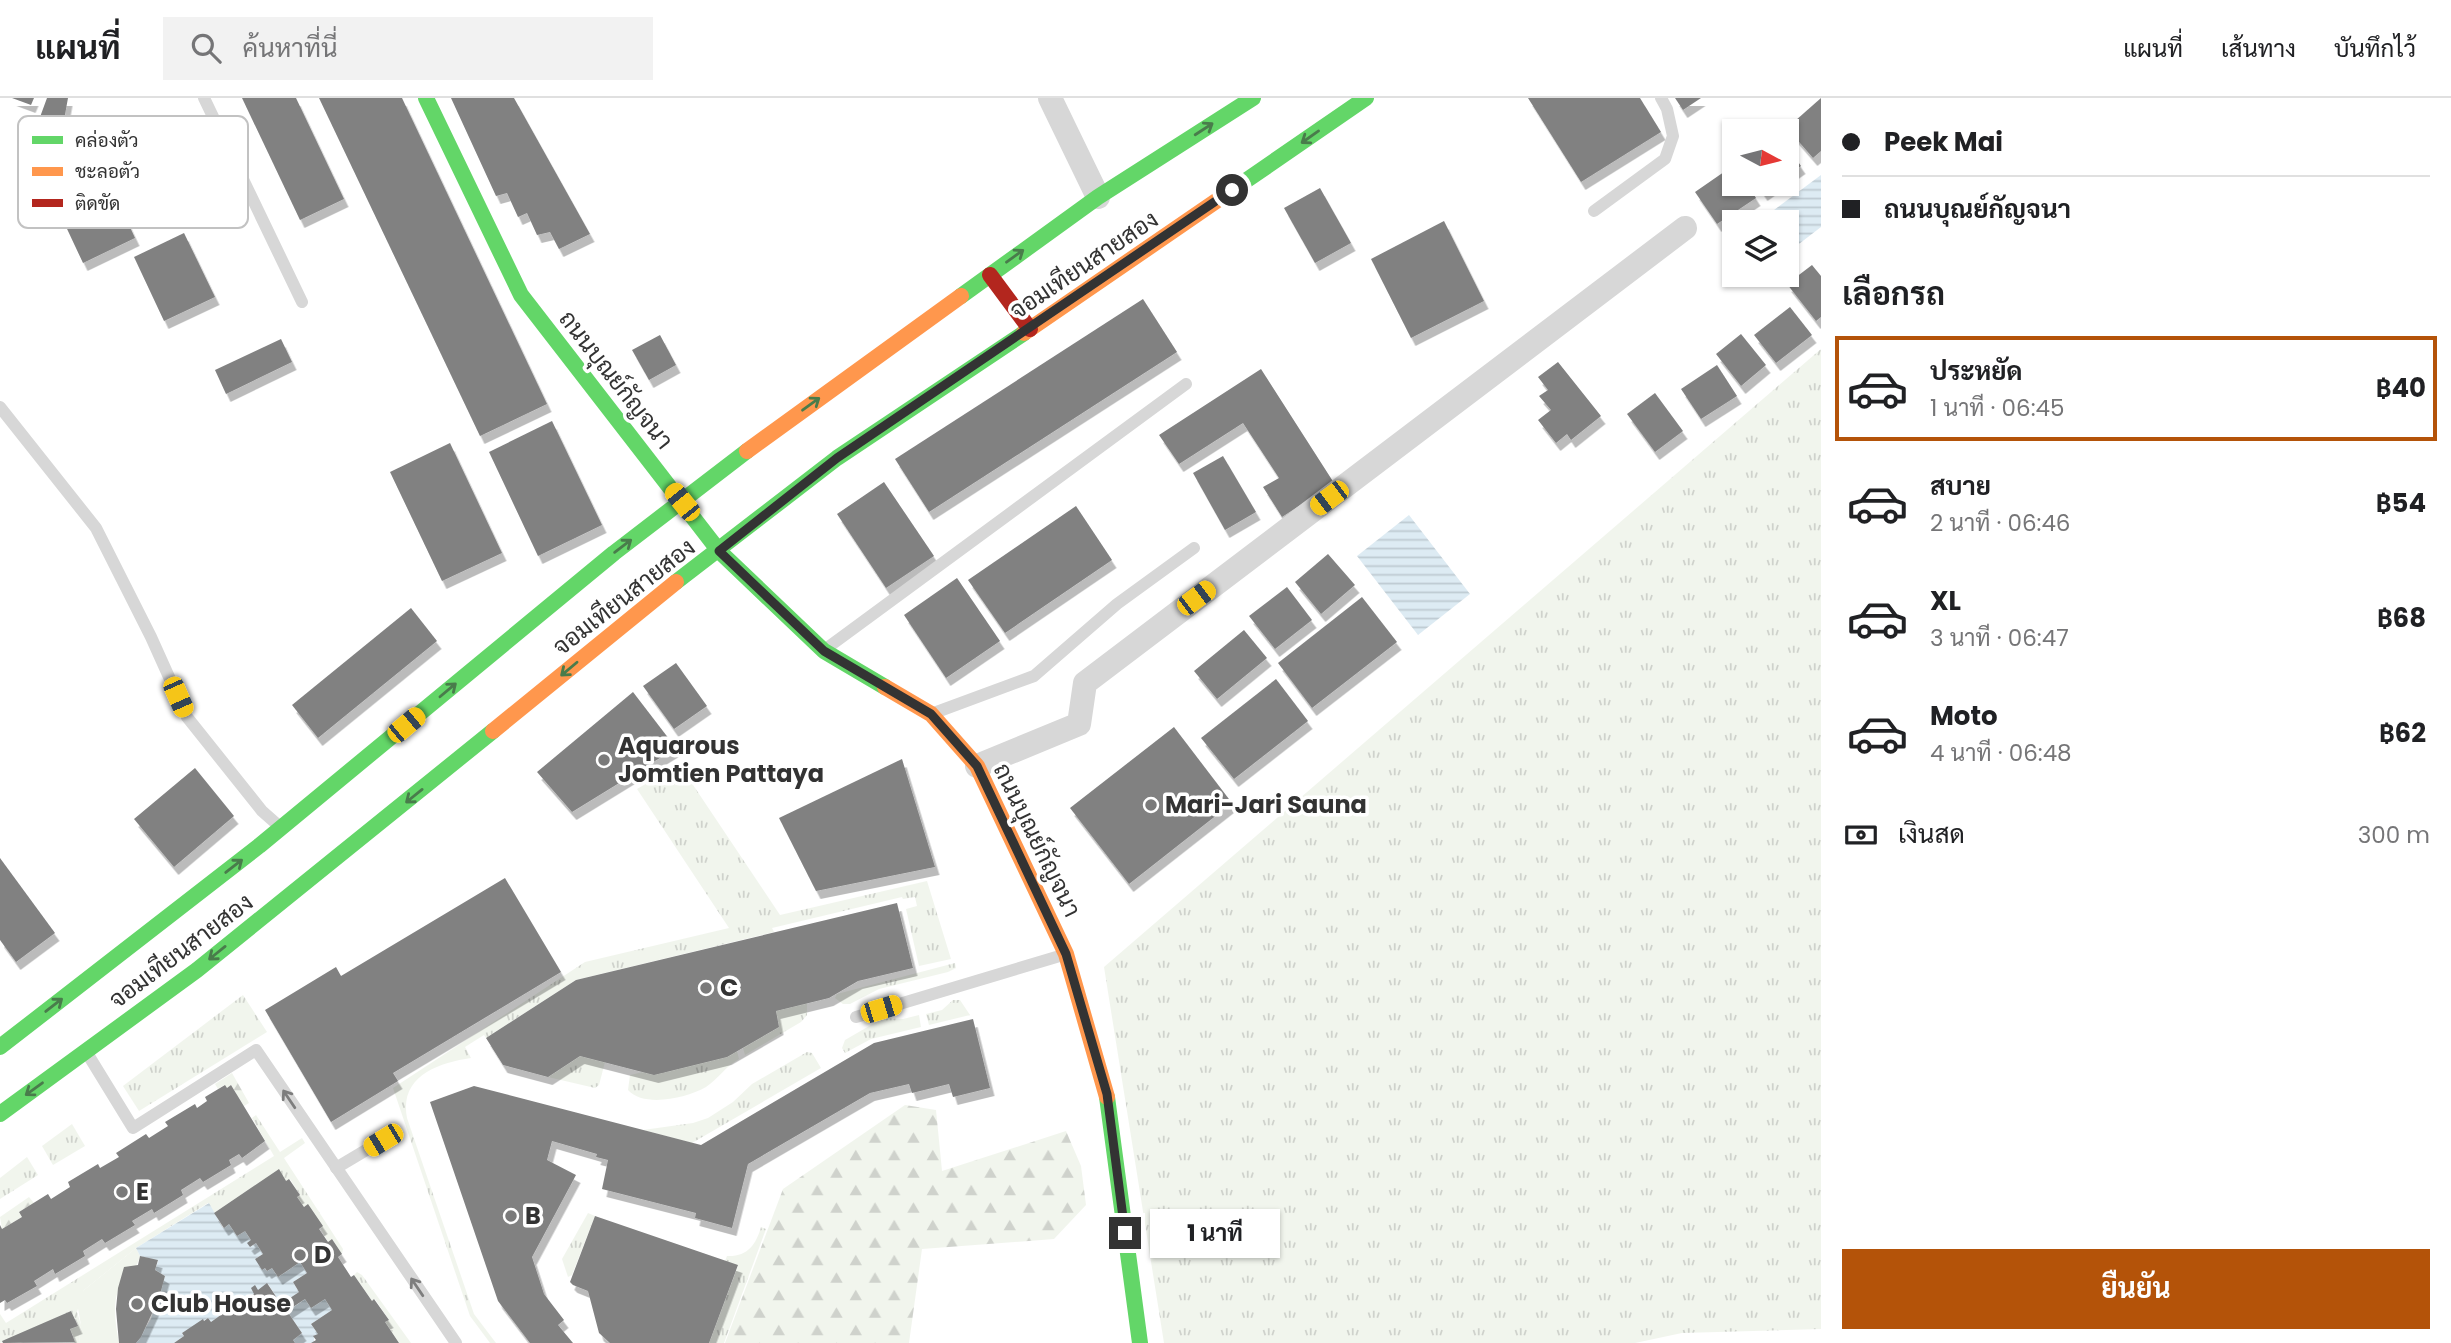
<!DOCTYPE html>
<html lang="th">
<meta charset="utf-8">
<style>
body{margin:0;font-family:Poppins,Sarabun,sans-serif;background:#f2f2f2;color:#202124;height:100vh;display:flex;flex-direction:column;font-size:26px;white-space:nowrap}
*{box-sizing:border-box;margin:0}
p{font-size:23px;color:#757577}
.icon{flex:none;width:38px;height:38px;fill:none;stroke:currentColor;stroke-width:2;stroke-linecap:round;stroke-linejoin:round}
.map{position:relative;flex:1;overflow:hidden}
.drawer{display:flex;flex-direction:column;background:#fff;width:630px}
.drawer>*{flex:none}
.banner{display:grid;align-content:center;height:154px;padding:0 21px;background:#fff}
.needle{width:46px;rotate:97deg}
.buttons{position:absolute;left:1722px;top:21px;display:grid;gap:14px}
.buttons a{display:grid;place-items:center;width:77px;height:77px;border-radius:0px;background:#fff;box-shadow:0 2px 5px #0004;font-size:35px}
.end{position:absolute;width:32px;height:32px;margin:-16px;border:9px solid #333;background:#fff;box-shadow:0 0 0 4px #fff}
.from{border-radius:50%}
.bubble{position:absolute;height:49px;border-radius:0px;background:#fff;box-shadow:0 2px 5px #0004;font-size:23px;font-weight:700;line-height:49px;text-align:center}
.car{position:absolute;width:21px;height:42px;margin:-21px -10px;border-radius:9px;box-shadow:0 0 5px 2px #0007;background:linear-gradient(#f5c518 24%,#345 0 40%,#f5c518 0 76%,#345 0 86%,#f5c518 0)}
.banner b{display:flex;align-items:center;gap:24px;height:66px;font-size:26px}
.banner b+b{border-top:2px solid #e0e0e0}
.banner i{width:18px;height:18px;background:#202124}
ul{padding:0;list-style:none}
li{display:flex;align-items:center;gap:21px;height:105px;margin:0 14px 10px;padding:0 7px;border:4px solid transparent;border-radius:0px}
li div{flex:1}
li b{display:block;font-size:26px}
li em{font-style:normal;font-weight:700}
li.on{border-color:#b45309}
li>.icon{width:63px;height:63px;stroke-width:1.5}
h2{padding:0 21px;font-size:32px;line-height:84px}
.pay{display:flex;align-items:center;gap:18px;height:77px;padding:0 21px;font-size:26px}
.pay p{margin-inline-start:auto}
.button{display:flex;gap:14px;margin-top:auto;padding:14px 21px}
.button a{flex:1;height:80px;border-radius:0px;background:#b45309;color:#fff;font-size:28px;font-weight:700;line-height:80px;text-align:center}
header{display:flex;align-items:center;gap:42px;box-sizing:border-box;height:98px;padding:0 35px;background:#fff;border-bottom:2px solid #e0e0e0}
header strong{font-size:33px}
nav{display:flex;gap:38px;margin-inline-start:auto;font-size:24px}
.search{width:490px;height:63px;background:#f2f2f2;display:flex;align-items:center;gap:18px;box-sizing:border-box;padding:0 24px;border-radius:0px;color:#757577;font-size:26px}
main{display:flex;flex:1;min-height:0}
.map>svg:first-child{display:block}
.grass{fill:url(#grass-tufts)}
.forest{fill:url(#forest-firs)}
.green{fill:#f1f5ed}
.water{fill:url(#water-rules)}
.building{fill:#818181;filter:url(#shadow)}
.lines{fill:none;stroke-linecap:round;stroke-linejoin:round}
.lane{stroke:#d7d7d7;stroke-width:12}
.street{stroke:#d7d7d7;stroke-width:24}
.fast{stroke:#63d668;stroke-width:16}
.slow{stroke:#ff974d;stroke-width:16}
.jam{stroke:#b3261e;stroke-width:16}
.oneway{stroke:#497c4b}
.oneway2{stroke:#7d7d7d}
.route{stroke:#333;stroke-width:9}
.poi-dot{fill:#7a7a7a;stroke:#fff;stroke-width:2.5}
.labels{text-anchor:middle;stroke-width:7;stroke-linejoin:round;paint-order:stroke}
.street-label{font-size:24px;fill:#333;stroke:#fff}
.poi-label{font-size:24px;font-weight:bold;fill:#333;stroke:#fff;text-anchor:start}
.key{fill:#fff;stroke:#c2c2c2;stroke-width:2}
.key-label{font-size:19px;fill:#333}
</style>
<header>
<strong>แผนที่</strong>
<div class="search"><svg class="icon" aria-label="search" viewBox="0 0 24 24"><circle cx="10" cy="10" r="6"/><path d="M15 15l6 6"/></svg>ค้นหาที่นี่</div>
<nav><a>แผนที่</a><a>เส้นทาง</a><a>บันทึกไว้</a></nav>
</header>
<main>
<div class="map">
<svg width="1821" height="1245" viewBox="0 0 1821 1245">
<defs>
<pattern id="grass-tufts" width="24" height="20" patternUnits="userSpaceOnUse" patternTransform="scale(1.75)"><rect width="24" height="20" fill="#f1f5ed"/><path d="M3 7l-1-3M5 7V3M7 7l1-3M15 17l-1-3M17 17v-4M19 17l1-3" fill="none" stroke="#cfd2cc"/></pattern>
<pattern id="forest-firs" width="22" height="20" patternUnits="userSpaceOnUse" patternTransform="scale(1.75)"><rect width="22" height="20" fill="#f1f5ed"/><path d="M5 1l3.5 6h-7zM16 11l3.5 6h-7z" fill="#cfd2cc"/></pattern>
<pattern id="water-rules" width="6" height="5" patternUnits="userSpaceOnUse" patternTransform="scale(1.75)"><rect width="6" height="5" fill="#ddebf3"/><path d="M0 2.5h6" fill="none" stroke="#becad1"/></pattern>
<filter id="shadow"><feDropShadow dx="4.5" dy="8" stdDeviation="0" flood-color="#0004"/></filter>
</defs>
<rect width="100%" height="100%" fill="#fff"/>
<g class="grass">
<polygon points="1821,251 1821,1231 1682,1235 1635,1245 1164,1245 1104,869"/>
<path d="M679,666L780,817L927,783L951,861L919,868L906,811L917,808L915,799L903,801L902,799L772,830L774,834L576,882L486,940L484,937L465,949L471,960C437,965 399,979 407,1020L474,1216L496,1245H490L470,1218L393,990L585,864L729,830L637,691Z"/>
<polygon points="955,865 956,870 948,874 879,891 850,906 843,906 835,900 837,896"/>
<polygon points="243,897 267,934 139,1013 123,988"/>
<polygon points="953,902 960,902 970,917 929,927 926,916 942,912"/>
<polygon points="807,905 807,917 801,924 745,957 743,950 779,929 776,913"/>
<polygon points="919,917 921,929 871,941 845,955 842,950 845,942 883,920 903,921"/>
<path d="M737,953L739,961C726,968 718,981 706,989C687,1000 644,1010 628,992L630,977Z"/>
<polygon points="807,954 812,955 821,970 692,1045 643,1032 693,1025 708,1020 733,1004 752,986"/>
<polygon points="580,958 605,964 599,987 595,990 548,979"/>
<polygon points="256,1017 280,1054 302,1040 305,1045 284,1060 343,1151 342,1156 332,1141 328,1144 308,1107 304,1109 297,1099 300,1097 290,1081 286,1083 278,1072 214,1115 208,1105 136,1150 84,1192 77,1214 81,1227 79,1245 73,1245 75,1244 70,1231 78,1227 71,1213 0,1245 0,1216 6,1225 274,1058 252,1020"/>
<polygon points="72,1026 85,1048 53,1067 42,1048"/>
<polygon points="27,1059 38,1077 0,1101 0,1080"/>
<polygon points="588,1115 595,1118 572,1177 568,1179 562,1161"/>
<path d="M761,1129L766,1131L724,1245H709L738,1168L725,1163L727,1158C747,1159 756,1147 761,1129Z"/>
<polygon points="357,1174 362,1177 411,1245 399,1245 385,1224 389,1222 375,1201 372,1203 354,1177"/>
</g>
<g class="forest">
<polygon points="232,975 249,1005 244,1008 231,987 227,990 224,987 218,991 215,986"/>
<polygon points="905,1007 936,1012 942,1073 1066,1033 1081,1068 1086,1107 1054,1141 922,1151 909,1245 725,1245 783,1091"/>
<polygon points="29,1099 34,1105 19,1114 22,1119 2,1131 0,1119"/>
</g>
<path class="green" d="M136,1150L140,1158C137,1171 128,1177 121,1187C111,1202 116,1229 119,1245H79L81,1227L77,1205L84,1192Z"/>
<g class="water">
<polygon points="1821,77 1821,129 1795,149 1787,138 1787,124 1776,124 1770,115"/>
<polygon points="1409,417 1470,496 1418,537 1357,458"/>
<polygon points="209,1105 223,1130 229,1126 237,1138 245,1133 251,1142 250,1149 256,1145 263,1156 255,1161 267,1173 272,1170 278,1179 300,1164 307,1175 293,1184 299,1194 281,1206 268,1186 244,1203 240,1198 227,1207 229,1211 211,1224 208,1220 182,1235 184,1238 174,1245 136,1245 151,1221 165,1178 155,1172 158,1163 140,1158 136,1150"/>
<polygon points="305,1201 311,1210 325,1201 332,1212 311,1226 318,1236 314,1238 314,1245 295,1245 293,1242 302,1235 287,1213"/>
</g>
<g class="building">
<polygon points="12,0 34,0 31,7"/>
<polygon points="47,0 68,0 64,22 82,30 66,78 44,72 47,56 29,49"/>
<polygon points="242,0 296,0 344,101 300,122"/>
<polygon points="319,0 402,0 547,306 480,338"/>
<polygon points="451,0 514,0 590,136 559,151 550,134 537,137 527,115 518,119 507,95 496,98"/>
<polygon points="1528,0 1640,0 1661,34 1581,84"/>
<polygon points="1675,0 1701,0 1683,12"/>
<polygon points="1821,0 1821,53 1813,60 1787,30"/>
<polygon points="1787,48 1801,68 1787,78"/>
<polygon points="1734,67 1734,86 1747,86 1756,100 1717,126 1695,94"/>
<polygon points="106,78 135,140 83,165 54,103"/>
<polygon points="1757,86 1776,86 1763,95"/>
<polygon points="1320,90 1351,145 1315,165 1284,110"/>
<polygon points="1444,123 1484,203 1411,240 1371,161"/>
<polygon points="184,135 215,199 164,223 134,159"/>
<polygon points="1812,167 1821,178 1821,219 1816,223 1787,186"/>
<polygon points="1143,201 1177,254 929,414 895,361"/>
<polygon points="1790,209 1812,237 1776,265 1754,237"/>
<polygon points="1741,236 1766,267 1741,288 1716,256"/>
<polygon points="660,237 676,267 649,282 632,252"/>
<polygon points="281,241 292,264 226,296 215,272"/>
<polygon points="1558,264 1601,318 1571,342 1567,336 1556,345 1538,322 1551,312 1539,298 1548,292 1538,279"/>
<polygon points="1717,267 1737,298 1701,321 1681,291"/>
<polygon points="1261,271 1334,385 1282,419 1263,389 1279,380 1243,325 1179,366 1159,337"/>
<polygon points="1655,295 1683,333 1655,354 1627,316"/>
<polygon points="552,323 602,427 538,458 489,354"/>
<polygon points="450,345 502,455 442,483 390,374"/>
<polygon points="1223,358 1256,414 1225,432 1193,375"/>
<polygon points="884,384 934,458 886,490 837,416"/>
<polygon points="1076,408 1112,462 1005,535 968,482"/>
<polygon points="1328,456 1355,487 1321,516 1295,484"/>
<polygon points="957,480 1000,543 946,580 904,517"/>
<polygon points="1287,489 1312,522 1275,551 1249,518"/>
<polygon points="1362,499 1397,544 1312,610 1278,565"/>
<polygon points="411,510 437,543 318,640 292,607"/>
<polygon points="1244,532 1267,560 1217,601 1194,573"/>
<polygon points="676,565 707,608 674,631 643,588"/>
<polygon points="1276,581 1308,623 1234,681 1201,640"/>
<polygon points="633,594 676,650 572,714 537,674"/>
<polygon points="1174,629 1232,705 1129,786 1070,710"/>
<polygon points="902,661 935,769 816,793 779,720"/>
<polygon points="195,670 234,718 174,769 134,721"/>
<polygon points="0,760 55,835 16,864 0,842"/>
<polygon points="505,780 561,874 393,975 398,983 331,1024 265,912 336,869 341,878"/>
<polygon points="897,805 913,870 858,883 829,900 776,913 779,929 727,959 654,977 580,958 548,979 503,967 486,940 576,882"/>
<polygon points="973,921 990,990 953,999 949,986 912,995 909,986 870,995 748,1066 732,1130 695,1120 696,1115 602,1091 608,1062 596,1059 597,1056 552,1043 547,1062 576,1077 532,1159 544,1196 564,1222 558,1227 573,1245 530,1245 498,1203 430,1004 474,988 701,1047 874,945"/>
<polygon points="225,987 227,990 231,987 265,1043 242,1060 239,1056 229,1062 231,1067 203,1084 200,1080 181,1092 183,1097 154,1115 152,1111 132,1123 135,1127 105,1145 102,1141 83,1153 85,1158 55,1176 53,1171 34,1183 37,1188 7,1205 5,1202 0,1205 0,1127 2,1131 22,1119 19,1114 48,1096 51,1101 70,1089 68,1084 98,1066 100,1070 119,1059 116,1055 146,1036 149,1040 168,1028 165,1024 195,1006 197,1010 207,1003 205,999"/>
<polygon points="279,1071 286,1083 289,1081 300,1097 297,1099 304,1109 308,1106 323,1128 319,1131 328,1144 332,1141 342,1156 338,1159 351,1179 354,1177 372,1203 374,1201 389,1222 385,1224 399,1245 311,1245 316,1242 313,1238 318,1236 311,1226 332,1212 325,1201 311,1210 305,1201 287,1213 302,1235 293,1242 295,1245 174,1245 184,1238 182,1235 203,1221 204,1223 208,1220 211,1224 229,1211 226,1207 240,1198 244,1203 254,1196 251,1190 255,1187 258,1192 267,1185 281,1206 299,1194 293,1184 307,1175 300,1164 278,1179 272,1170 267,1173 265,1170 262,1172 255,1161 263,1156 256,1145 250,1149 247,1145 251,1142 245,1133 237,1138 229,1126 224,1130 214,1115"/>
<polygon points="595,1118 738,1167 709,1245 610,1245 599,1235 588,1193 573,1187 570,1184"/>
<polygon points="140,1158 158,1162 155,1172 165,1178 159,1200 141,1239 136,1245 119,1245 116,1211 118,1190 124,1169 138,1167"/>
<polygon points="71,1213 78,1228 70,1231 75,1244 3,1245 2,1243"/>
</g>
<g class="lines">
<g class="lane">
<polyline points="204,0 302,204"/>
<polyline points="1594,113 1665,61 1673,38 1667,11 1661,0"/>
<polyline points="0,309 96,430 151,539 187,619 262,713 279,728"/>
<polyline points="827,550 1186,286"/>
<polyline points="934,615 1034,578 1117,506 1194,450"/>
<polyline points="856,919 1063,857"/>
<polyline points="87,955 133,1030 256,952 456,1245"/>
<polyline points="336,1070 383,1042"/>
</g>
<g class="street">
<polyline points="1050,0 1098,99"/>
<polyline points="977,668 1079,626 1085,585 1685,130"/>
</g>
<g class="fast">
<polyline points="426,0 521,197 719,453 824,553 885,589"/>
<polyline points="1241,86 1366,0"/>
<polyline points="961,198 1098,99 1253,0"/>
<polyline points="676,484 837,360 1024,235"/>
<polyline points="0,949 259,748 614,455 747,353"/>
<polyline points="1107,999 1140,1245"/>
<polyline points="0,1016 197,872 493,633"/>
</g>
<g class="slow">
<polyline points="1024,235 1241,86"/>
<polyline points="747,353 961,198"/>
<polyline points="885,589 931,616 977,668 1066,856 1107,999"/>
<polyline points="493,633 676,484"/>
</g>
<polyline class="jam" points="990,177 1030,231"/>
</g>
<defs><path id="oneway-shaft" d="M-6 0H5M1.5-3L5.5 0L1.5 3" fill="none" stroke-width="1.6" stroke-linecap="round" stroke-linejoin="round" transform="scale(1.75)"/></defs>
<g class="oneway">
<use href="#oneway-shaft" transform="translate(1204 31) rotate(-33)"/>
<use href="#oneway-shaft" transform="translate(1310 39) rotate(145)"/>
<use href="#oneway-shaft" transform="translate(1015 158) rotate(-36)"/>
<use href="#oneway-shaft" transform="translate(811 306) rotate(-36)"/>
<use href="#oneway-shaft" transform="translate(623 448) rotate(-37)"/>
<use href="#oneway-shaft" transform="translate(569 571) rotate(140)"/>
<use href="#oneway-shaft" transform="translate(448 592) rotate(-40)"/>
<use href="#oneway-shaft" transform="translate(414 698) rotate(141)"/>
<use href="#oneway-shaft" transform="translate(234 768) rotate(-38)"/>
<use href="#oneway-shaft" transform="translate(217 855) rotate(141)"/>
<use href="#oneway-shaft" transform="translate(54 907) rotate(-38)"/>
<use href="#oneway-shaft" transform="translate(34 991) rotate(144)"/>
</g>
<g class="oneway2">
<use href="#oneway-shaft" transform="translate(289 1001) rotate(-124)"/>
<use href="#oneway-shaft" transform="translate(417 1189) rotate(-124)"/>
</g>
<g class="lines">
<polyline class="route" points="1125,1135 1107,996 1066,856 977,668 931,616 824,553 719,453 837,360 1232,92"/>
</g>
<g class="poi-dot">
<circle cx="604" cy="662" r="7"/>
<circle cx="1151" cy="707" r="7"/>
<circle cx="706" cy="890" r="7"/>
<circle cx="122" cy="1094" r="7"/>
<circle cx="511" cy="1118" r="7"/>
<circle cx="300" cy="1157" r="7"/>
<circle cx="137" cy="1206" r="7"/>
</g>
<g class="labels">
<g class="street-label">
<text transform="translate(1084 167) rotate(-34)" y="8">จอมเทียนสายสอง</text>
<text transform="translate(616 282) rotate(52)" y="8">ถนนบุณย์กัญจนา</text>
<text transform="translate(624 499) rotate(-38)" y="8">จอมเทียนสายสอง</text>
<text transform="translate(1037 742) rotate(64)" y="8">ถนนบุณย์กัญจนา</text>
<text transform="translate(181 853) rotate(-37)" y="8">จอมเทียนสายสอง</text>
</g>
<g class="poi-label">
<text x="618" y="656">Aquarous<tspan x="618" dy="28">Jomtien Pattaya</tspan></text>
<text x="1165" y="715">Mari-Jari Sauna</text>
<text x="720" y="898">C</text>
<text x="136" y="1102">E</text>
<text x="525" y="1126">B</text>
<text x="314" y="1165">D</text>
<text x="151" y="1214">Club House</text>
</g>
</g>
<rect x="18" y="18" width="230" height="112" rx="10" class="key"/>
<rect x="32" y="38" width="31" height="8" fill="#63d668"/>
<rect x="32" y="69" width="31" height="9" fill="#ff974d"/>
<rect x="32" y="101" width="31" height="8" fill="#b3261e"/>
<g class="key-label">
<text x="75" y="49">คล่องตัว</text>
<text x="75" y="80">ชะลอตัว</text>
<text x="75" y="112">ติดขัด</text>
</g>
</svg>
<div class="buttons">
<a><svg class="needle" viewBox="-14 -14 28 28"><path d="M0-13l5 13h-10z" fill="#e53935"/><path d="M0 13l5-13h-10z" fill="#757577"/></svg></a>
<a><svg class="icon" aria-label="layers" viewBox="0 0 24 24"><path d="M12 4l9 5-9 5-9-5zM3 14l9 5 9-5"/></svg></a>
</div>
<i class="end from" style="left:1232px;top:92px"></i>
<i class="end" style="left:1125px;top:1135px"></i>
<div class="bubble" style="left:1150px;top:1111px;width:130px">1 นาที</div>
<i class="car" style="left:1329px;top:400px;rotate:233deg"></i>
<i class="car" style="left:682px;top:404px;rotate:321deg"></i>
<i class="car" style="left:1196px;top:500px;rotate:53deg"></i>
<i class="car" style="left:178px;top:599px;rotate:156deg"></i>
<i class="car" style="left:406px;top:627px;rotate:50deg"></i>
<i class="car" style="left:881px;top:911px;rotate:73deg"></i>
<i class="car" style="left:383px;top:1042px;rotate:239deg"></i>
</div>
<section class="drawer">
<div class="banner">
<b><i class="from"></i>Peek Mai</b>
<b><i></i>ถนนบุณย์กัญจนา</b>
</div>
<h2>เลือกรถ</h2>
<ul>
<li class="on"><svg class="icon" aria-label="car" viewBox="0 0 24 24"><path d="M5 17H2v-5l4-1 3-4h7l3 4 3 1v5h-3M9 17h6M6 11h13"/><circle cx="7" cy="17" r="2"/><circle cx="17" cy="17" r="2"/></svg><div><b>ประหยัด</b><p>1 นาที · 06:45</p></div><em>฿40</em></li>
<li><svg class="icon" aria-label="car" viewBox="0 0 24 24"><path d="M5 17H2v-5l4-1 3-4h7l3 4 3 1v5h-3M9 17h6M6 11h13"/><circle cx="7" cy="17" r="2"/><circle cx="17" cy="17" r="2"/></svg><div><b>สบาย</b><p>2 นาที · 06:46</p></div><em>฿54</em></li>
<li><svg class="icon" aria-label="car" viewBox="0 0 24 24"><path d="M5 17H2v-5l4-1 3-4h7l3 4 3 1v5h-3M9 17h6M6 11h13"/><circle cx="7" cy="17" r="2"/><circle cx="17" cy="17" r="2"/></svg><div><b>XL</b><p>3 นาที · 06:47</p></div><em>฿68</em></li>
<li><svg class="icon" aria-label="car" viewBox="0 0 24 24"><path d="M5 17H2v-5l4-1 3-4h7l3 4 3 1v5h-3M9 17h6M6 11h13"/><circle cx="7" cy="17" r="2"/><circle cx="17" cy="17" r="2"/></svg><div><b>Moto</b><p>4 นาที · 06:48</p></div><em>฿62</em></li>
</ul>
<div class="pay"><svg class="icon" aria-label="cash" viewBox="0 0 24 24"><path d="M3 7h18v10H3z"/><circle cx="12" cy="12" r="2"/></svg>เงินสด<p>300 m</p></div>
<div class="button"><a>ยืนยัน</a></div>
</section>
</main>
